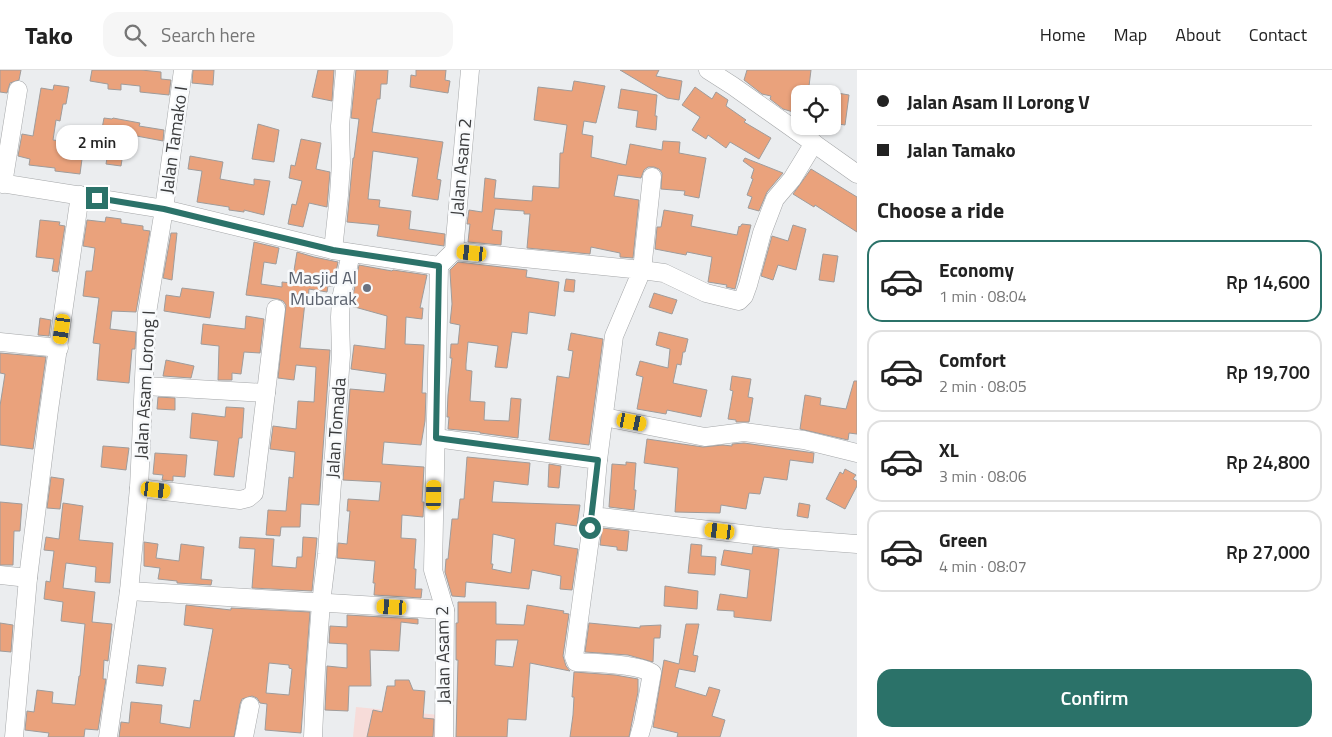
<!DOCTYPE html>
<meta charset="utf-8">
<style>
body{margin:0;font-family:"Titillium Web",sans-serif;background:#f6f6f6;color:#222;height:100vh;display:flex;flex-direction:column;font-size:19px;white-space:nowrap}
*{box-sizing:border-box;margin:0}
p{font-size:16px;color:#767676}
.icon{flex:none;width:28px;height:28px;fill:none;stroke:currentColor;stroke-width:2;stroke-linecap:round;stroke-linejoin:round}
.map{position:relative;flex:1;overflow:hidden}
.panel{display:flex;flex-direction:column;background:#fff;width:475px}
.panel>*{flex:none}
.hud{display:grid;align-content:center;height:110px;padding:0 20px;background:#fff}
.fabs{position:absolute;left:791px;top:15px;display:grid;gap:10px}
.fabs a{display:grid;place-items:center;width:50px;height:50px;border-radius:10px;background:#fff;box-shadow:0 1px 4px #0004;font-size:25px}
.end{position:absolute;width:22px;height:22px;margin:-11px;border:6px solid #2b7269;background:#fff;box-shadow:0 0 0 2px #fff}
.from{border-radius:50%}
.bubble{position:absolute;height:35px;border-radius:15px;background:#fff;box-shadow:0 1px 4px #0004;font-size:16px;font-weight:600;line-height:35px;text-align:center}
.car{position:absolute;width:15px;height:30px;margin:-15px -8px;border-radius:6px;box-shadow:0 0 4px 1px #0007;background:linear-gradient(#f5c518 24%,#345 0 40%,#f5c518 0 76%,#345 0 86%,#f5c518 0)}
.hud b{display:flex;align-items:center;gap:18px;height:48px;font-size:19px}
.hud b+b{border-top:1px solid #e0e0e0}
.hud i{width:12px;height:12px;background:#222}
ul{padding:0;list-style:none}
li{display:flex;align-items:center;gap:15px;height:82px;margin:0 10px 8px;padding:0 10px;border:2px solid #e0e0e0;border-radius:15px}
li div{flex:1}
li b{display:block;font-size:19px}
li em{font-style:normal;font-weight:600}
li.current{border-color:#2b7269}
li>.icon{width:45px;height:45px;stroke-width:1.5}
h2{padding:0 20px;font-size:22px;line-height:60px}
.cta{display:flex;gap:10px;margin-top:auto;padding:10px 20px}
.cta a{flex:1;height:58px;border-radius:15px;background:#2b7269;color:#fff;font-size:20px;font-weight:600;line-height:58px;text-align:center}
header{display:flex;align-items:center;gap:30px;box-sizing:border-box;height:70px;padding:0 25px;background:#fff;border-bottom:1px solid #e0e0e0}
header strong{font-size:24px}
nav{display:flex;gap:28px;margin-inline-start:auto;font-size:18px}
.search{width:350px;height:45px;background:#f6f6f6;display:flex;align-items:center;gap:12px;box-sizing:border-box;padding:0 18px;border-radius:15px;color:#767676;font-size:19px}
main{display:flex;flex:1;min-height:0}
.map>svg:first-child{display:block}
.education{fill:#f7dcd9}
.building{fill:#eaa27c;stroke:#9f9c9b;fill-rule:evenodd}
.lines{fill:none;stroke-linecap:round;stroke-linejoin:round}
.minor-casing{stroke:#a5a7a9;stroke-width:19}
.minor{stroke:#fff;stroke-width:18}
.route{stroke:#2b7269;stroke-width:6}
.worship-dot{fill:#6b7280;stroke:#f8fafc;stroke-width:2}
.labels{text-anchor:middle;stroke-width:5;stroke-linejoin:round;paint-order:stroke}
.street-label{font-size:18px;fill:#3b3c3d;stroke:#f8fafc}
.worship-label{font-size:18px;fill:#5b616d;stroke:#f8fafc;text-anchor:end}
</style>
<header>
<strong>Tako</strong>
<div class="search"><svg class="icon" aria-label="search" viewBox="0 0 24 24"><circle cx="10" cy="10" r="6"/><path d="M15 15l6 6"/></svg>Search here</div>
<nav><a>Home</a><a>Map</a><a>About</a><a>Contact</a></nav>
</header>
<main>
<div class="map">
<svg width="857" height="667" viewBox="0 0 857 667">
<rect width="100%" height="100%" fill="#ebedef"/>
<polygon class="education" points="356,637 439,645 439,667 353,667"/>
<g class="building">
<polygon points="0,0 21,0 19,10 10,13 7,23 0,22"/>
<polygon points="92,0 141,0 161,2 161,9 171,10 169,25 140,22 140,16 121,14 121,20 108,19 108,14 90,11"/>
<polygon points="193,0 214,0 213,15 192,13"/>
<polygon points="318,0 334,0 332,31 312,27"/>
<polygon points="356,0 388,0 387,14 381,14 380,29 377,29 372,62 443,72 437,109 441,110 438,130 412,126 418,88 373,81 368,129 380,130 379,137 411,141 409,159 445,164 444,176 377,166 379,155 347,152 353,88 354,88 359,49 351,48"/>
<polygon points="416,0 446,0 445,10 450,11 448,23 410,17 411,5 416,6"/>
<polygon points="620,0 659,0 656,6 682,11 679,30 667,28"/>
<polygon points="747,0 811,0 808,24 800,24 800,44 783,39 770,29 771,26 762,24 744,10"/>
<polygon points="574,11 605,16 596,53 584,51 582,64 593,66 591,87 626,95 630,74 662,80 663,71 680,72 679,83 706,88 699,128 684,125 685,121 661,119 662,103 659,99 654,97 648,97 644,100 641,108 618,105 614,126 639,130 633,188 620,187 620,183 591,177 590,184 527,178 530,144 524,144 524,141 495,139 492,160 502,161 501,175 468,172 470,154 467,154 469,140 482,142 485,108 496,110 494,128 532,131 533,116 559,118 560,83 563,83 567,55 534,50 538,17 572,21"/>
<polygon points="54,15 69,17 66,34 63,34 60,51 56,50 53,70 84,74 80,104 55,101 55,98 29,95 30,89 18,86 22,64 33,66 41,18 53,20"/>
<polygon points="695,17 712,29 716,22 728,30 726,36 746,50 744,52 771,68 759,89 730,72 726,78 708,65 706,69 692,60 700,47 682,35"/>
<polygon points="621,19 657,25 655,46 657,46 656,60 636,57 638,41 618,38"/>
<polygon points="832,22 849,25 845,55 832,53"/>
<polygon points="104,48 112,49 113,48 140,53 139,56 164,60 163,71 126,64 121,96 106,94 111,65 101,64"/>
<polygon points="258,54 279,60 274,92 252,89"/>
<polygon points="301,69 321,73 316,99 330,102 327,137 309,133 303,157 288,154 292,134 296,135 302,111 289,108 291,95 295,96"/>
<polygon points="190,86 223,92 220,109 254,115 254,109 270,111 264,145 244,140 244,142 229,140 229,137 197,132 202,101 188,99"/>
<polygon points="745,88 783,103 767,122 759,141 748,138 752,127 747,125 753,109 751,108 754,99 743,91"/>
<polygon points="811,99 857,127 857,162 815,135 814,137 793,124"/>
<polygon points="664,140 693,145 691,156 737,165 739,156 740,157 742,154 751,155 735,219 726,217 727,215 708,212 712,187 687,182 686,185 655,179 657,157 661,157"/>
<polygon points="106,147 121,149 121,153 143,156 143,160 150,161 136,242 112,241 110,259 136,262 135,279 132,279 129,313 97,310 100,274 93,273 99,228 83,226 86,201 92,201 95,178 83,176 87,150 105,152"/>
<polygon points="40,150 60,152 59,155 65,156 58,202 52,201 54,189 36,187"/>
<polygon points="793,155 806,159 796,200 778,195 773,210 761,206 772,166 788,171"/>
<polygon points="171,163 177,163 172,210 163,208"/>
<polygon points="254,172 279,178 276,194 264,192 261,214 282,217 282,212 292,213 297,182 314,187 338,192 333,216 328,216 327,222 309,219 308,233 305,232 300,278 330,280 319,435 301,434 300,457 281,457 280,466 266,465 268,440 286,441 289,407 293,408 295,382 270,379 273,356 296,359 298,331 314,332 316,297 296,295 294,310 278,308 286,235 283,231 278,229 246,225"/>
<polygon points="823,184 838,186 834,212 819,210"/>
<polygon points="458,192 527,200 526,207 559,212 555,246 529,242 527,264 512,262 507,298 495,297 498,276 468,272 466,294 466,300 472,301 470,331 485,332 484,350 509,351 511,328 521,329 518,368 480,363 480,362 448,359 449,347 447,347 448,325 452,288 450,288 451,274 458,274 460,255 450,253 452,234 450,202 450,200"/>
<polygon points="359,195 392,201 393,200 427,205 420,238 423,238 422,249 406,247 405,274 424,275 422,323 426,323 425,351 421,375 384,372 382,394 424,397 422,432 424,432 423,447 402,445 401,468 416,469 414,499 416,499 415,519 422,519 421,528 374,525 375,513 373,513 375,491 337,488 338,473 347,474 350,441 347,441 348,429 379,431 381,412 343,410 350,319 384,322 386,304 351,299 354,275 385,279 387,246 351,236"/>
<polygon points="566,209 575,210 574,222 564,221"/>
<polygon points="182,218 214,222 210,248 164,241 166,225 180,227"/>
<polygon points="654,223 677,230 672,244 649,237"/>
<polygon points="246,246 264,249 260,283 244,282 241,304 232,303 232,310 218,310 219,276 201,274 203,254 245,259"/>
<polygon points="40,248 51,250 49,266 38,265"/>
<polygon points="659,262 688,269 685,282 683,282 681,295 677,294 673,313 707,320 701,347 667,340 666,344 637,339 643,307 636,305 640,291 668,298 670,279 656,275"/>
<polygon points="571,263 603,269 589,375 549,370 557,306 569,308 573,281 568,280"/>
<polygon points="0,283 46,287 33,379 0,375 0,336 5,304 0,303"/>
<polygon points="166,290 194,296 191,308 163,306"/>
<polygon points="732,306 751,309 748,327 753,328 749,352 736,352 736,350 728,349 733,321 730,320"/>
<polygon points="854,311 857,311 857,364 849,363 848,370 800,359 805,325 821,328 820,335 846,339"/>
<polygon points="158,327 175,328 175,340 157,339"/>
<polygon points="226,337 244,338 242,368 239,368 234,407 214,405 218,371 190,368 192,343 225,347"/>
<polygon points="647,369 703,377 723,375 732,376 732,374 744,373 814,383 813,393 790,390 787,410 764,407 760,424 749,423 746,439 721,435 720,443 675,442 678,398 644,393"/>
<polygon points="103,376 129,378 126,400 101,397"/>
<polygon points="155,383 187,385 185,407 173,406 173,411 162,410 163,405 153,404"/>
<path d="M467,387L530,393L528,415L494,411L492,432L580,435L577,456L556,453L554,475L578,479L572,520L560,519L561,506L532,500L529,519L466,512L465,527L452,526L445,502L446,489H448L452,449H458L460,429H464ZM493,464L515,469L511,503L492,499L493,494H491Z"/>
<polygon points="626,392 636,393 634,420 636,420 634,440 609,437 612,394 626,395"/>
<polygon points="549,394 561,396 559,418 548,417"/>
<polygon points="845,399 856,405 853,409 857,411 857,416 845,439 826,429 840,402 843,404"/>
<polygon points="51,407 64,409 60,439 47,438"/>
<polygon points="0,432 22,434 20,461 14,461 13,495 0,495"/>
<polygon points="63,433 83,436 79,470 113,473 110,513 95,512 96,497 66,493 63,518 95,522 92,552 112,554 108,591 104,590 103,609 106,609 98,660 85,659 84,667 48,667 49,663 25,660 27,641 34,642 37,620 53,622 52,633 75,635 79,606 80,606 85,554 61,551 63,532 44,529 46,511 50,512 54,481 44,480 46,467 59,469"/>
<polygon points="799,433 810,435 808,448 797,446"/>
<polygon points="602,458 629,461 627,481 617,480 617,477 600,475"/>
<polygon points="240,467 274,469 272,496 296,498 297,487 302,487 303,467 317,468 312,521 252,518 255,479 239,478"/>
<polygon points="144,472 158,474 156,488 179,491 181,474 204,477 201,509 212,510 211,515 177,513 177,511 158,509 160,498 144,496"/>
<polygon points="691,474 702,475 701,486 716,487 715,505 688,503"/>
<polygon points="753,476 779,479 771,551 734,547 734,541 717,540 720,524 747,528 750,500 721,495 724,480 752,484"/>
<polygon points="665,516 698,521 697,539 664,536"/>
<path d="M458,532H496V554L524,555L527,535L564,541L563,543L569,544L563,586L566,596L570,601L530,593L526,650L508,649L507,667H456L458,590H456V553H458ZM496,570H518L513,597L495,595Z"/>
<path d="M186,535L231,540V538L310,542L301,663L265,660L267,634L260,633L257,628L252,626L242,629L240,634L234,667H119L121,652L129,653L131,632L162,635L160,653L190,658L194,630L200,631L213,559L184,555ZM269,593L289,595V598L292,599L289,625L266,623Z"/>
<polygon points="347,545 418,549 418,554 401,552 399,581 370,580 371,616 349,616 348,641 325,640 327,596 347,598 347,574 329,573 330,556 347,557"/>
<polygon points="0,553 13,555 11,582 0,581"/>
<polygon points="589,553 640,558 640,556 661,555 660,568 654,568 653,592 628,585 585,582"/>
<polygon points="686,554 699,554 693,585 698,586 695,602 679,599 675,617 706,626 709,617 720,620 712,646 725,650 720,667 677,667 678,663 653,657 664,590 679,594"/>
<polygon points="138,595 166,598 163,616 136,613"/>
<polygon points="574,602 615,605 638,609 638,622 629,667 570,667 573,645 574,627 572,627"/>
<polygon points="395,610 409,610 413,620 425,621 423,648 434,649 433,667 367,667 373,640 382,642 387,616 395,616"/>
</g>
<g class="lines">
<defs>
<g id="minor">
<polyline points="708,0 733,16 857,104"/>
<polyline points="652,107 642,200 664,203 706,223 739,231 744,226 748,215 762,163 775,129 792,109 814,73"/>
<polyline points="0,113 164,139 333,180 439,196"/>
<polyline points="3,114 18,20"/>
<polyline points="333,180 339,125 341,93 340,56 345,0"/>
<polyline points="454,181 642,200 614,266 598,390"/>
<polyline points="0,272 59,278"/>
<polyline points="145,316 266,323"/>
<polyline points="604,347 705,367 744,362 804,370 857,383"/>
<polyline points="436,368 598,390 593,446 777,468 857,474"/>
<polyline points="139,418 240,430 248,428 254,423 276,239"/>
<path d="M593,446L574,587L576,592C596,593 637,594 652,603L643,653L639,667"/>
<polyline points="0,505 28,508"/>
<polyline points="129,521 445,540"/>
<polyline points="14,667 28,508 49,340 80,125"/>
<polyline points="108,667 129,521 139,418 147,243 164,139 183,0"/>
<polyline points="244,667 250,636"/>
<polyline points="313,667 316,600 321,533 327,484 341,285 340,247 341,229 351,183"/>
<polyline points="444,667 445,540 433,500 439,196 454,181 470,0"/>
</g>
</defs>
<use href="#minor" class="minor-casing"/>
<use href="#minor" class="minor"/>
</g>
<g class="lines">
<polyline class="route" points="97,128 164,139 333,180 439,196 436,368 598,390 590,458"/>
</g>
<circle class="worship-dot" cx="367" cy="218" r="5"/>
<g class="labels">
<g class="street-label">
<text transform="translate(174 70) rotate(-82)" y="6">Jalan Tamako I</text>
<text transform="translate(461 97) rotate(-85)" y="6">Jalan Asam 2</text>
<text transform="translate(145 315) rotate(-87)" y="6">Jalan Asam Lorong I</text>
<text transform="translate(336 358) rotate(-86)" y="6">Jalan Tomada</text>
<text transform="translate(443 585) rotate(-91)" y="6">Jalan Asam 2</text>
</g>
<g class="worship-label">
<text x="357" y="214">Masjid Al<tspan x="357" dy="21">Mubarak</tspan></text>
</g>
</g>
</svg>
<div class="fabs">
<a><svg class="icon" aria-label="locate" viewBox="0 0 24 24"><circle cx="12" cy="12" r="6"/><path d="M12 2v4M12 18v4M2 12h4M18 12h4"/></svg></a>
</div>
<i class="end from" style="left:590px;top:458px"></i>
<i class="end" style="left:97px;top:128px"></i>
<div class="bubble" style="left:56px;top:55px;width:82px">2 min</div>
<i class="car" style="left:472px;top:183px;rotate:276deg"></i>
<i class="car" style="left:62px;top:259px;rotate:188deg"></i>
<i class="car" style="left:632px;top:352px;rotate:101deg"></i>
<i class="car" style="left:156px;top:420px;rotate:97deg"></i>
<i class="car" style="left:434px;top:425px;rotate:1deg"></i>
<i class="car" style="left:720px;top:461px;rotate:277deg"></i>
<i class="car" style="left:392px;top:537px;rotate:273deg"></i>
</div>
<section class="panel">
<div class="hud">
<b><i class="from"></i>Jalan Asam II Lorong V</b>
<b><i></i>Jalan Tamako</b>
</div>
<h2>Choose a ride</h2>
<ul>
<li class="current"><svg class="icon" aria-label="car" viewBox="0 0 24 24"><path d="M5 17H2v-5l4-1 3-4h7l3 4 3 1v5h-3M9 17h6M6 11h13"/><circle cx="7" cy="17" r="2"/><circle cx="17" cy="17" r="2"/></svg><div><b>Economy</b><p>1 min · 08:04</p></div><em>Rp 14,600</em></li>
<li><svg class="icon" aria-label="car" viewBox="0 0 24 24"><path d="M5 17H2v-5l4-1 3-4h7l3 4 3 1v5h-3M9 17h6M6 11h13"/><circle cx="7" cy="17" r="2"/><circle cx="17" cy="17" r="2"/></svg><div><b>Comfort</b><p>2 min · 08:05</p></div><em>Rp 19,700</em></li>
<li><svg class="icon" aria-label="car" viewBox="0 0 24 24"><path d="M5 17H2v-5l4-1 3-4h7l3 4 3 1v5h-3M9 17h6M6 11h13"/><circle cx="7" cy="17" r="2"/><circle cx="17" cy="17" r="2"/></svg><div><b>XL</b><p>3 min · 08:06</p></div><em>Rp 24,800</em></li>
<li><svg class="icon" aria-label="car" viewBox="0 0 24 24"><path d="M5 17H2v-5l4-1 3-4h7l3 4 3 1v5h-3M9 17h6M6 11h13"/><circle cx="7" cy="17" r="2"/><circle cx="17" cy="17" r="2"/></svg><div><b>Green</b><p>4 min · 08:07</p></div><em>Rp 27,000</em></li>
</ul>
<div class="cta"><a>Confirm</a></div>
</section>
</main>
